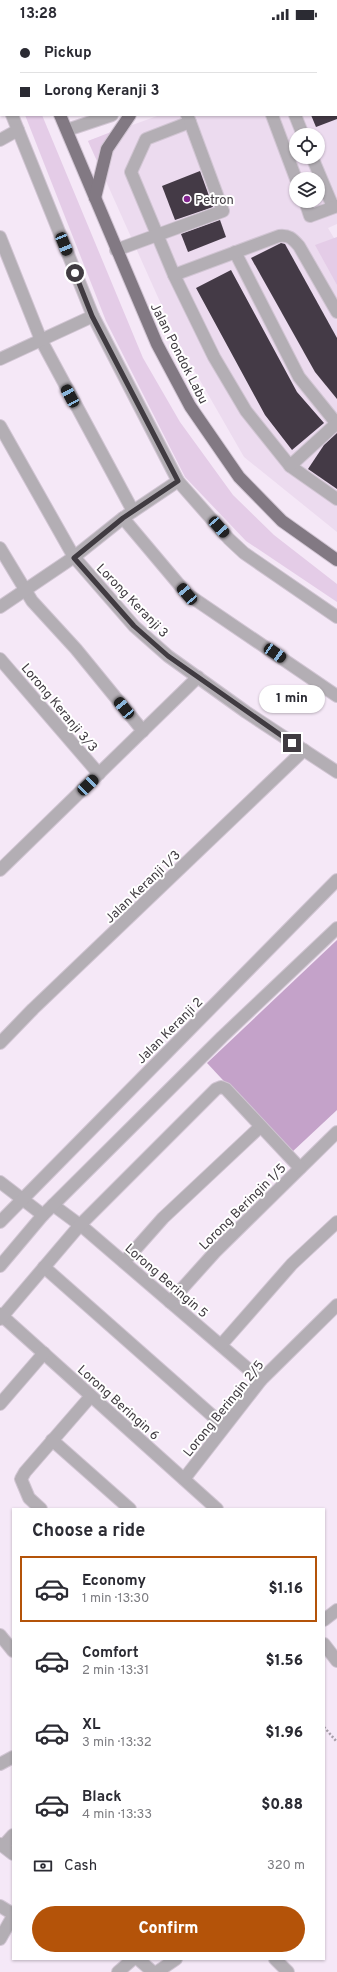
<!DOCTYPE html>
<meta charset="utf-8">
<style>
body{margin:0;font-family:Overpass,sans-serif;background:#f7f7f7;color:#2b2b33;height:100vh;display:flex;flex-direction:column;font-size:15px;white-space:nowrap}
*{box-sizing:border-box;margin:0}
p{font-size:13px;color:#7c7c81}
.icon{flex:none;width:22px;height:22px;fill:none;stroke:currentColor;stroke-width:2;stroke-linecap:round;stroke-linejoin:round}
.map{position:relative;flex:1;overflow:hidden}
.details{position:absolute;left:12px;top:1480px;width:313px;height:452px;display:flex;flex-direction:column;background:#fff;border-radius:0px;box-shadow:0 1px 3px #0004}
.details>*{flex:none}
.banner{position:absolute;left:0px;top:0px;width:337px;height:88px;box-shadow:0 1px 3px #0004;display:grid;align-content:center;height:88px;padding:0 20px;background:#fff}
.tools{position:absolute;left:289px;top:100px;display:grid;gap:8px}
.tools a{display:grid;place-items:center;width:36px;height:36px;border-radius:50%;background:#fff;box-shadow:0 1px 3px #0004;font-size:20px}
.end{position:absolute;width:18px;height:18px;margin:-9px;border:5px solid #403b41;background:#fff;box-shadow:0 0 0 2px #fff}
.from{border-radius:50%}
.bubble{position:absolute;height:28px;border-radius:14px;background:#fff;box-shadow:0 1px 3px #0004;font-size:13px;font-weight:800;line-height:28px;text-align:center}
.car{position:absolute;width:12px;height:24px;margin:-12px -6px;border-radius:5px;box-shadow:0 0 3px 1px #0007;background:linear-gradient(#222 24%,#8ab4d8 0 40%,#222 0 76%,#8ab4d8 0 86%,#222 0)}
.banner b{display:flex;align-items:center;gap:14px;height:38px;font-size:15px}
.banner b+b{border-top:1px solid #e1e1e2}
.banner i{width:10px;height:10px;background:#2b2b33}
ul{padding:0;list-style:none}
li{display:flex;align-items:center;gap:12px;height:66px;margin:0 8px 6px;padding:0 12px;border:2px solid transparent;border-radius:0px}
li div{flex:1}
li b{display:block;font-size:15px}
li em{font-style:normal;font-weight:800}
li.on{border-color:#b45309}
li>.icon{width:36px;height:36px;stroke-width:1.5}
h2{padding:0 20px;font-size:18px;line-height:48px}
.pay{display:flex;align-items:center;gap:10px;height:44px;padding:0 20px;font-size:15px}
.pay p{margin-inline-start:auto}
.action{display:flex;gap:8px;margin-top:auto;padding:8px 20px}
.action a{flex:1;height:46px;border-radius:24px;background:#b45309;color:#fff;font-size:16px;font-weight:800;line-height:46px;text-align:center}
.status{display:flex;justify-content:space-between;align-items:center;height:28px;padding:0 20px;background:#fff;direction:ltr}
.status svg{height:11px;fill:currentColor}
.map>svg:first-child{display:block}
.built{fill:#ecdbef;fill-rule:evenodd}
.green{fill:#e4cce7}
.forest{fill:#c4a2c9}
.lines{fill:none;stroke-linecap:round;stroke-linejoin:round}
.stream{stroke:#d3b0d7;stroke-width:4}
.building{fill:#443a46}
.minor-casing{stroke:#d1c5d3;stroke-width:14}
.major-casing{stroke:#d1c5d3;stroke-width:14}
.path{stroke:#a79ea9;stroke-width:2.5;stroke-dasharray:2 2;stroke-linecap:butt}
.minor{stroke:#b3aeb4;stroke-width:12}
.major{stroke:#827983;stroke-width:12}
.route{stroke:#403b41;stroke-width:5}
.poi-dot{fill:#832590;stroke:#fff;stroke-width:1.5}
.labels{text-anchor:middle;stroke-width:4;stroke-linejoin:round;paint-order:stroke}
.poi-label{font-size:13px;fill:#403b41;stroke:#fff;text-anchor:start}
.street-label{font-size:13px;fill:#403b41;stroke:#fff}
</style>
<div class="status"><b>13:28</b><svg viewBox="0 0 49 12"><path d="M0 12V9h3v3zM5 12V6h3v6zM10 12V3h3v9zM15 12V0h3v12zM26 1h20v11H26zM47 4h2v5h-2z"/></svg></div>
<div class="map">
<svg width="337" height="1944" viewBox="0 0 337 1944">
<rect width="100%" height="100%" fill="#f5e8f7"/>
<path class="built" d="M337,23V196L328,200L337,215V504L244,429L178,314L88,113L160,87H336ZM296,107H318V129H296ZM296,151H318V173H296Z"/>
<g class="green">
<polygon points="25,87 42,87 143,330 180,394 233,467 274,507 337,556 337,574 246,513 185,449 106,293"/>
<polygon points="111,104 98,135 88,113"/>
<polygon points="337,209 337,257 315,217"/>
</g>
<polygon class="forest" points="337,912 337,1082 291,1125 207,1035"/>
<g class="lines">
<g class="stream">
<polyline points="58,0 58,1"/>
<polyline points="299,1 302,0"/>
</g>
</g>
<g class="building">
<polygon points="311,87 337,87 337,91 316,99"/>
<polygon points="200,143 213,179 175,192 162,158"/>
<polygon points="220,192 226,209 188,224 181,206"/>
<polygon points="281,215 285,216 337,310 337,371 315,344 251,230"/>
<polygon points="231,242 297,364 324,395 292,422 265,387 196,260"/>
<polygon points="337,405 337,461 308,441 324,417"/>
</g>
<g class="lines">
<defs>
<g id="minor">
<polyline points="82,0 82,1"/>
<polyline points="265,0 265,1"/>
<polyline points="208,1 211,0"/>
<polyline points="336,2 337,2"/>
<polyline points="336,38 337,37"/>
<polyline points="0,57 1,60"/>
<polyline points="12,87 93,288 178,453 229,511 244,525 337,589"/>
<polyline points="187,87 190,94 146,111 131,144 174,247 214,329 246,383 290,438 337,471"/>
<polyline points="272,87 296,151"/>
<polyline points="295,87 303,107"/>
<polyline points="67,102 112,87"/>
<polyline points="0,112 18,102"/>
<polyline points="312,129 333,179"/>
<polyline points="305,173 310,188 337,178"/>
<polyline points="0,209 41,312 133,483"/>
<polyline points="116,222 223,183 190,94"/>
<polyline points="235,224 299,349 337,396"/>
<path d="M174,247L279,208C289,207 292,210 299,218L337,284"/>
<polyline points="0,331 93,288"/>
<polyline points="0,398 74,529 134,598 168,628 246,684 337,744"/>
<polyline points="290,438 337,395"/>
<polyline points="123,490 187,566 337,668"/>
<polyline points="0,520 32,573 76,621 143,703"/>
<polyline points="0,579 74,529 123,490 178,453"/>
<polyline points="0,631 99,746"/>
<polyline points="0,842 198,649"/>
<polyline points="0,1015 33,981 304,722"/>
<polyline points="0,1154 43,1187"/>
<polyline points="53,1177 84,1200 261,1352"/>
<polyline points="0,1194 337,852"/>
<polyline points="124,1234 163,1190 260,1099"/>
<polyline points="0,1238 43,1187 222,1009 337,900"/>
<polyline points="44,1239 224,1398"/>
<polyline points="170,1274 215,1224 337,1104"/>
<polyline points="0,1286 217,1481"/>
<polyline points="0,1291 80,1197 216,1061 221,1059 226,1061 300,1140"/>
<polyline points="221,1317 292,1236 337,1194"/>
<polyline points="0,1376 44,1325"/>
<polyline points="52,1412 130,1481"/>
<polyline points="184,1451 261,1352 337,1277"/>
<polyline points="41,1481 29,1470 21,1451 25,1444 91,1368"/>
<polyline points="324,1592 337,1582"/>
<polyline points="0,1607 13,1623"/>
<polyline points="324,1616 337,1633"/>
<polyline points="0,1736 13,1729"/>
<polyline points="0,1816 13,1826"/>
<polyline points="3,1818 13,1807"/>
<polyline points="0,1878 13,1886"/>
<polyline points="0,1911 13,1888"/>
<polyline points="138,1931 153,1944"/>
<polyline points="275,1931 288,1944"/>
<polyline points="118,1944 133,1931"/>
<polyline points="157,1944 176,1931"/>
</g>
<g id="major">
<polyline points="26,0 26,1"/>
<polyline points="60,87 157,316 190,378 239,449 282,493 337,532"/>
<polyline points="95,170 107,121 130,87"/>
</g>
</defs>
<use href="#minor" class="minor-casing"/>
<use href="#major" class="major-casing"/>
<polyline class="path" points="324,1699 337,1714"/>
<use href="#minor" class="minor"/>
<use href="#major" class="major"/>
</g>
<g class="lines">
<polyline class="route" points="75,245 92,288 178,453 123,490 74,530 134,598 168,628 292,715"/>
</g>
<circle class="poi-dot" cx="187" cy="171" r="4"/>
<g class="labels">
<g class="poi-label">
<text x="195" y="176">Petron</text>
</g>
<g class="street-label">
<text transform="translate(180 325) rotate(63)" y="5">Jalan Pondok Labu</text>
<text transform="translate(133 572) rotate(46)" y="5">Lorong Keranji 3</text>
<text transform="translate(60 679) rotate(50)" y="5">Lorong Keranji 3/3</text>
<text transform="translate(142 858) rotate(-44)" y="5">Jalan Keranji 1/3</text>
<text transform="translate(169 1002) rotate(-45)" y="5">Jalan Keranji 2</text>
<text transform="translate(242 1178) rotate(-45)" y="5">Lorong Beringin 1/5</text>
<text transform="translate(167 1252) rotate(41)" y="5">Lorong Beringin 5</text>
<text transform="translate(119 1374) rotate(42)" y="5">Lorong Beringin 6</text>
<text transform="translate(223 1380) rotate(-51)" y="5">Lorong Beringin 2/5</text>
</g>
</g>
</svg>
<div class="tools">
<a><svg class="icon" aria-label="locate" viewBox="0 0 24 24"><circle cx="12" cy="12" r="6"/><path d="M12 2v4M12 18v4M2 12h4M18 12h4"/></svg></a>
<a><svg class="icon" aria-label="layers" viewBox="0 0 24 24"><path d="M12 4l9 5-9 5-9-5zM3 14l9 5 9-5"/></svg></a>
</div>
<i class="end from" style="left:75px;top:245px"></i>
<i class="end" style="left:292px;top:715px"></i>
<div class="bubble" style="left:259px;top:657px;width:66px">1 min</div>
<i class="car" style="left:64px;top:216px;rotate:158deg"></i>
<i class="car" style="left:70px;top:368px;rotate:332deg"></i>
<i class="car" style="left:219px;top:499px;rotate:138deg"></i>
<i class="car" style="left:187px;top:566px;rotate:320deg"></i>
<i class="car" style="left:275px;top:625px;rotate:124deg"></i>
<i class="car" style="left:124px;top:680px;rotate:321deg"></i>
<i class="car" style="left:88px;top:757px;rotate:46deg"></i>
<div class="banner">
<b><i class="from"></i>Pickup</b>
<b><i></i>Lorong Keranji 3</b>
</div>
<section class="details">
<h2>Choose a ride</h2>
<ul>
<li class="on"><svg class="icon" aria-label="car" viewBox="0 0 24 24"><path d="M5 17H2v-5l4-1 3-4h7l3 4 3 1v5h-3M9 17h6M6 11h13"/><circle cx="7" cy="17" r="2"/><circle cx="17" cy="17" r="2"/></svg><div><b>Economy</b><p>1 min · 13:30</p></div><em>$1.16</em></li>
<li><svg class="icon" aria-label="car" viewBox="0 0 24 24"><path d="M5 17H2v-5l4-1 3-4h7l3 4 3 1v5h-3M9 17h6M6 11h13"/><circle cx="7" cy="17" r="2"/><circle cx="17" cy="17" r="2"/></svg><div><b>Comfort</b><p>2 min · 13:31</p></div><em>$1.56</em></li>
<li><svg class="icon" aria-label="car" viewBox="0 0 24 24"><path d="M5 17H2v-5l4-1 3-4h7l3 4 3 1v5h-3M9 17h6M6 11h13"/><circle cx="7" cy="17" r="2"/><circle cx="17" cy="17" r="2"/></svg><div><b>XL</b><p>3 min · 13:32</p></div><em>$1.96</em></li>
<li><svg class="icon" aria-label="car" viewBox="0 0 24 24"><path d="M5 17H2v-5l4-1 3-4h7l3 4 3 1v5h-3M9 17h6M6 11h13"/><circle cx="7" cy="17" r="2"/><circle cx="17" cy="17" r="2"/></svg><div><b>Black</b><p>4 min · 13:33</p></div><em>$0.88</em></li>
</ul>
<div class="pay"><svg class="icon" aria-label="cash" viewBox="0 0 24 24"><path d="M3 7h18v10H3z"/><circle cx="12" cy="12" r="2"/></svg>Cash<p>320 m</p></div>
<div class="action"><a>Confirm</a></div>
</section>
</div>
